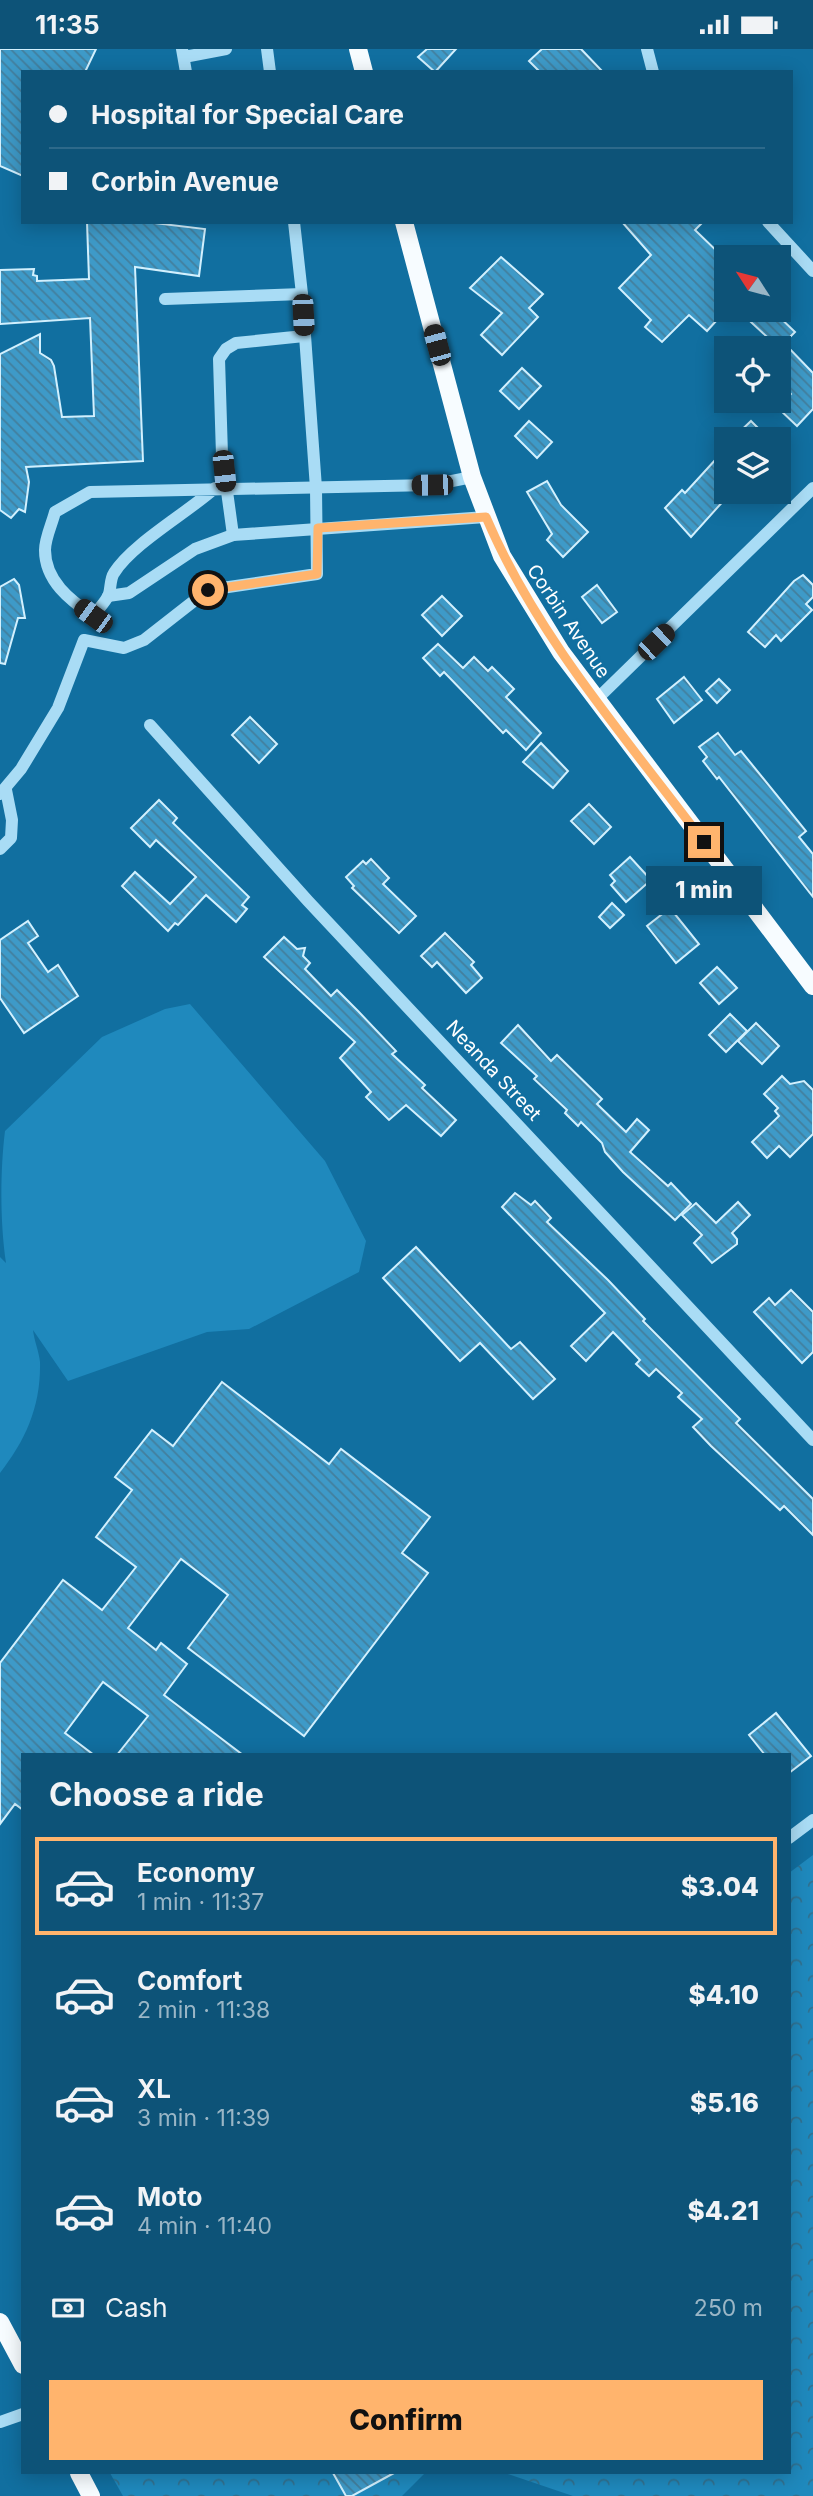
<!DOCTYPE html>
<meta charset="utf-8">
<style>
body{margin:0;font-family:Inter,sans-serif;background:#16597d;color:#f1f3f6;height:100vh;display:flex;flex-direction:column;font-size:26px;white-space:nowrap}
*{box-sizing:border-box;margin:0}
p{font-size:23px;color:#9ab6c6}
.icon{flex:none;width:38px;height:38px;fill:none;stroke:currentColor;stroke-width:2;stroke-linecap:round;stroke-linejoin:round}
.map{position:relative;flex:1;overflow:hidden}
.panel{position:absolute;left:21px;top:1704px;width:770px;height:721px;display:flex;flex-direction:column;background:#0d5378;border-radius:0px;box-shadow:0 4px 18px #0003}
.panel>*{flex:none}
.guide{position:absolute;left:21px;top:21px;width:772px;height:154px;border-radius:0px;box-shadow:0 4px 18px #0003;display:grid;align-content:center;height:154px;padding:0 28px;background:#0d5378}
.needle{width:46px;rotate:306deg}
.fabs{position:absolute;left:714px;top:196px;display:grid;gap:14px}
.fabs a{display:grid;place-items:center;width:77px;height:77px;border-radius:0px;background:#0d5378;box-shadow:0 4px 18px #0003;font-size:35px}
.end{position:absolute;width:32px;height:32px;margin:-16px;border:9px solid #ffb46d;background:#111;box-shadow:0 0 0 4px #111}
.from{border-radius:50%}
.bubble{position:absolute;height:49px;border-radius:0px;background:#0d5378;box-shadow:0 4px 18px #0003;font-size:23px;font-weight:800;line-height:49px;text-align:center}
.car{position:absolute;width:21px;height:42px;margin:-21px -10px;border-radius:9px;box-shadow:0 0 5px 2px #0007;background:linear-gradient(#222 24%,#8ab4d8 0 40%,#222 0 76%,#8ab4d8 0 86%,#222 0)}
.guide b{display:flex;align-items:center;gap:24px;height:66px;font-size:26px}
.guide b+b{border-top:2px solid #2d698a}
.guide i{width:18px;height:18px;background:#f1f3f6}
ul{padding:0;list-style:none}
li{display:flex;align-items:center;gap:21px;height:98px;margin:0 14px 10px;padding:0 14px;border:4px solid transparent;border-radius:0px}
li div{flex:1}
li b{display:block;font-size:26px}
li em{font-style:normal;font-weight:800}
li.active{border-color:#ffb46d}
li>.icon{width:63px;height:63px;stroke-width:1.5}
h2{padding:0 28px;font-size:32px;line-height:84px}
.pay{display:flex;align-items:center;gap:18px;height:77px;padding:0 28px;font-size:26px}
.pay p{margin-inline-start:auto}
.cta{display:flex;gap:14px;margin-top:auto;padding:14px 28px}
.cta a{flex:1;height:80px;border-radius:0px;background:#ffb46d;color:#111;font-size:28px;font-weight:800;line-height:80px;text-align:center}
.status{display:flex;justify-content:space-between;align-items:center;height:49px;padding:0 35px;background:#0d5378;direction:ltr}
.status svg{height:19px;fill:currentColor}
.map>svg:first-child{display:block}
.grass{fill:#1f89bd}
.forest{fill:url(#forest-crowns)}
.building{fill:url(#building-back-hatch);stroke:#d2f0fe;stroke-width:2}
.lines{fill:none;stroke-linecap:round;stroke-linejoin:round}
.minor{stroke:#a9dcf5;stroke-width:12}
.major{stroke:#f7fcff;stroke-width:18}
.route{stroke:#ffb46d;stroke-width:9}
.labels{text-anchor:middle;stroke-width:5;stroke-linejoin:round;paint-order:stroke}
.street-label{font-size:19px;fill:#fff;stroke:#116fa0}
</style>
<div class="status"><b>11:35</b><svg viewBox="0 0 49 12"><path d="M0 12V9h3v3zM5 12V6h3v6zM10 12V3h3v9zM15 12V0h3v12zM26 1h20v11H26zM47 4h2v5h-2z"/></svg></div>
<div class="map">
<svg width="813" height="2447" viewBox="0 0 813 2447">
<defs>
<pattern id="forest-crowns" width="20" height="18" patternUnits="userSpaceOnUse" patternTransform="scale(1.75)"><rect width="20" height="18" fill="#1f89bd"/><path d="M2 6a3 3 0 1 1 6 0M12 15a3 3 0 1 1 6 0" fill="none" stroke="#317190"/></pattern>
<pattern id="building-back-hatch" width="6" height="6" patternUnits="userSpaceOnUse" patternTransform="scale(1.75)"><rect width="6" height="6" fill="#3e9ac8"/><path d="M-1 5l2 2M0 0l6 6M5-1l2 2" fill="none" stroke="#437f9d"/></pattern>
</defs>
<rect width="100%" height="100%" fill="#116fa0"/>
<path class="grass" d="M190,955L325,1112L366,1192L359,1223L249,1280L207,1283L68,1332L33,1281C34,1291 39,1303 40,1313C41,1357 26,1391 0,1424V1208L6,1214C0,1174 0,1122 5,1082L102,988L165,960Z"/>
<g class="forest">
<polygon points="813,1806 813,2447 573,2447 505,2424 789,2424 789,1824"/>
<polygon points="110,2424 425,2424 402,2447 123,2447"/>
</g>
<g class="building">
<polygon points="0,0 96,0 85,23 23,23 23,127 0,117"/>
<polygon points="427,0 456,0 435,23 418,8"/>
<polygon points="542,0 581,0 603,23 540,23 529,12"/>
<polygon points="87,173 146,173 205,180 199,227 135,218 143,412 26,418 29,433 25,463 19,460 11,469 0,461 0,305 40,285 40,304 51,311 54,317 62,368 94,367 90,269 0,275 0,221 34,220 33,226 37,227 37,232 89,230"/>
<polygon points="622,173 703,173 695,181 726,211 726,261 707,282 689,266 662,293 645,278 651,271 619,239 651,206"/>
<polygon points="501,208 543,245 529,259 538,268 502,306 481,286 502,264 470,239"/>
<polygon points="738,261 772,261 795,283 784,294 813,324 813,360 797,377 778,359 791,345 779,332 779,299"/>
<polygon points="522,319 541,337 519,360 500,342"/>
<polygon points="529,372 552,393 537,409 515,387"/>
<polygon points="751,372 769,390 732,390"/>
<polygon points="717,409 726,417 726,449 691,488 665,459 682,441 685,444"/>
<polygon points="547,432 561,456 588,483 563,508 547,491 552,485 527,443"/>
<polygon points="803,526 813,536 813,548 806,555 812,561 781,592 776,586 765,598 748,583 794,532"/>
<polygon points="14,530 19,536 25,569 18,569 5,615 0,614 0,538"/>
<polygon points="597,536 617,563 602,574 582,548"/>
<polygon points="442,547 462,567 442,587 422,566"/>
<polygon points="438,595 463,619 474,608 488,622 492,618 514,640 506,648 541,684 526,701 506,681 503,684 444,623 440,627 423,609"/>
<polygon points="684,628 702,651 674,674 657,650"/>
<polygon points="719,630 730,641 717,654 706,642"/>
<polygon points="250,668 277,695 259,714 232,686"/>
<polygon points="718,684 735,706 741,702 806,782 799,788 813,805 813,848 719,728 717,730 703,712 707,708 699,698"/>
<polygon points="541,694 568,722 553,739 523,713"/>
<polygon points="159,751 177,769 173,774 249,848 242,856 247,860 236,873 206,846 178,876 175,874 168,882 122,837 135,823 170,855 196,828 156,791 150,798 131,779"/>
<polygon points="589,755 611,778 594,795 571,772"/>
<polygon points="630,808 651,831 626,853 611,836 615,832 610,826"/>
<polygon points="371,810 389,829 383,835 416,867 399,884 352,839 354,837 346,828 363,812 366,815"/>
<polygon points="612,854 624,866 610,879 599,868"/>
<polygon points="670,859 699,895 676,914 647,877"/>
<polygon points="28,872 38,887 28,894 48,923 58,916 78,947 24,984 0,949 0,891"/>
<polygon points="445,884 474,913 471,916 482,929 466,944 437,913 432,918 421,907"/>
<polygon points="284,888 297,900 305,899 303,907 310,914 305,920 331,947 337,941 358,962 396,1002 392,1005 425,1036 422,1039 456,1071 441,1087 406,1056 389,1071 366,1048 371,1043 340,1009 355,993 264,908"/>
<polygon points="717,918 737,939 719,955 700,934"/>
<polygon points="730,965 747,982 726,1003 709,986"/>
<polygon points="756,974 779,997 762,1015 738,992"/>
<polygon points="518,976 551,1012 557,1006 602,1050 597,1055 626,1083 637,1070 649,1081 630,1103 668,1137 671,1134 691,1155 675,1171 623,1123 605,1103 602,1094 581,1073 578,1077 565,1064 567,1061 534,1030 537,1027 501,994"/>
<polygon points="782,1027 790,1035 804,1032 813,1041 813,1085 790,1108 779,1097 767,1109 752,1093 779,1067 775,1062 778,1059 764,1045"/>
<polygon points="515,1144 531,1156 535,1152 551,1169 547,1173 608,1231 645,1270 643,1272 740,1370 736,1374 813,1450 813,1486 784,1457 780,1461 711,1397 693,1378 702,1370 678,1348 682,1344 656,1320 649,1327 636,1315 640,1311 613,1283 586,1312 571,1297 605,1264 502,1158"/>
<polygon points="738,1153 750,1166 732,1184 737,1190 737,1195 712,1214 694,1194 702,1186 682,1166 696,1154 716,1174"/>
<polygon points="416,1198 511,1300 520,1293 555,1330 533,1350 480,1294 460,1312 383,1229"/>
<polygon points="791,1241 813,1263 813,1303 802,1314 754,1263 769,1249 775,1256"/>
<polygon points="222,1333 329,1415 341,1400 430,1468 402,1504 428,1524 304,1687 188,1599 228,1546 181,1510 128,1579 156,1601 161,1594 187,1615 164,1646 243,1706 117,1706 148,1667 103,1633 65,1684 94,1706 23,1706 23,1761 15,1755 0,1775 0,1614 63,1531 102,1561 136,1518 96,1488 132,1441 115,1428 152,1381 173,1397"/>
<polygon points="776,1664 811,1707 789,1724 789,1706 765,1706 749,1686"/>
<polygon points="333,2424 394,2424 352,2447 346,2447"/>
</g>
<g class="lines">
<g class="minor">
<polyline points="182,0 186,23"/>
<polyline points="267,0 270,23"/>
<polyline points="647,0 653,23"/>
<polyline points="184,8 226,0"/>
<polyline points="768,173 813,222"/>
<polyline points="165,250 302,245"/>
<path d="M215,439C187,464 132,495 114,524C110,530 111,538 109,545C106,553 98,560 93,567C70,551 45,532 45,501C45,489 52,475 55,463L90,443L432,436L472,428"/>
<polyline points="233,486 222,406 219,310 226,300 236,294 304,287"/>
<polyline points="108,547 129,544 195,500 233,486 486,468"/>
<polyline points="597,650 813,439"/>
<polyline points="150,676 308,852 813,1391"/>
<polyline points="0,745 21,720 58,659 84,591 124,599 144,591 208,541 317,525 316,439 302,245 294,173"/>
<polyline points="0,800 11,789 12,771 6,741"/>
<polyline points="789,1789 813,1771"/>
<polyline points="0,2373 23,2365"/>
</g>
<g class="major">
<polyline points="358,0 364,23"/>
<polyline points="404,173 472,428 502,507 561,603 813,937"/>
<polyline points="0,2273 23,2316"/>
<polyline points="79,2424 91,2447"/>
</g>
</g>
<g class="lines">
<path class="route" d="M208,541L317,525L318,479L486,468C537,588 626,689 704,793"/>
</g>
<g class="labels">
<g class="street-label">
<text transform="translate(569 572) rotate(56)" y="7">Corbin Avenue</text>
<text transform="translate(494 1021) rotate(47)" y="7">Neanda Street</text>
</g>
</g>
</svg>
<div class="fabs">
<a><svg class="needle" viewBox="-14 -14 28 28"><path d="M0-13l5 13h-10z" fill="#e53935"/><path d="M0 13l5-13h-10z" fill="#9ab6c6"/></svg></a>
<a><svg class="icon" aria-label="locate" viewBox="0 0 24 24"><circle cx="12" cy="12" r="6"/><path d="M12 2v4M12 18v4M2 12h4M18 12h4"/></svg></a>
<a><svg class="icon" aria-label="layers" viewBox="0 0 24 24"><path d="M12 4l9 5-9 5-9-5zM3 14l9 5 9-5"/></svg></a>
</div>
<i class="end from" style="left:208px;top:541px"></i>
<i class="end" style="left:704px;top:793px"></i>
<div class="bubble" style="left:646px;top:817px;width:116px">1 min</div>
<i class="car" style="left:303px;top:266px;rotate:177deg"></i>
<i class="car" style="left:437px;top:296px;rotate:345deg"></i>
<i class="car" style="left:224px;top:422px;rotate:174deg"></i>
<i class="car" style="left:432px;top:436px;rotate:269deg"></i>
<i class="car" style="left:93px;top:567px;rotate:306deg"></i>
<i class="car" style="left:656px;top:593px;rotate:46deg"></i>
<div class="guide">
<b><i class="from"></i>Hospital for Special Care</b>
<b><i></i>Corbin Avenue</b>
</div>
<section class="panel">
<h2>Choose a ride</h2>
<ul>
<li class="active"><svg class="icon" aria-label="car" viewBox="0 0 24 24"><path d="M5 17H2v-5l4-1 3-4h7l3 4 3 1v5h-3M9 17h6M6 11h13"/><circle cx="7" cy="17" r="2"/><circle cx="17" cy="17" r="2"/></svg><div><b>Economy</b><p>1 min · 11:37</p></div><em>$3.04</em></li>
<li><svg class="icon" aria-label="car" viewBox="0 0 24 24"><path d="M5 17H2v-5l4-1 3-4h7l3 4 3 1v5h-3M9 17h6M6 11h13"/><circle cx="7" cy="17" r="2"/><circle cx="17" cy="17" r="2"/></svg><div><b>Comfort</b><p>2 min · 11:38</p></div><em>$4.10</em></li>
<li><svg class="icon" aria-label="car" viewBox="0 0 24 24"><path d="M5 17H2v-5l4-1 3-4h7l3 4 3 1v5h-3M9 17h6M6 11h13"/><circle cx="7" cy="17" r="2"/><circle cx="17" cy="17" r="2"/></svg><div><b>XL</b><p>3 min · 11:39</p></div><em>$5.16</em></li>
<li><svg class="icon" aria-label="car" viewBox="0 0 24 24"><path d="M5 17H2v-5l4-1 3-4h7l3 4 3 1v5h-3M9 17h6M6 11h13"/><circle cx="7" cy="17" r="2"/><circle cx="17" cy="17" r="2"/></svg><div><b>Moto</b><p>4 min · 11:40</p></div><em>$4.21</em></li>
</ul>
<div class="pay"><svg class="icon" aria-label="cash" viewBox="0 0 24 24"><path d="M3 7h18v10H3z"/><circle cx="12" cy="12" r="2"/></svg>Cash<p>250 m</p></div>
<div class="cta"><a>Confirm</a></div>
</section>
</div>
